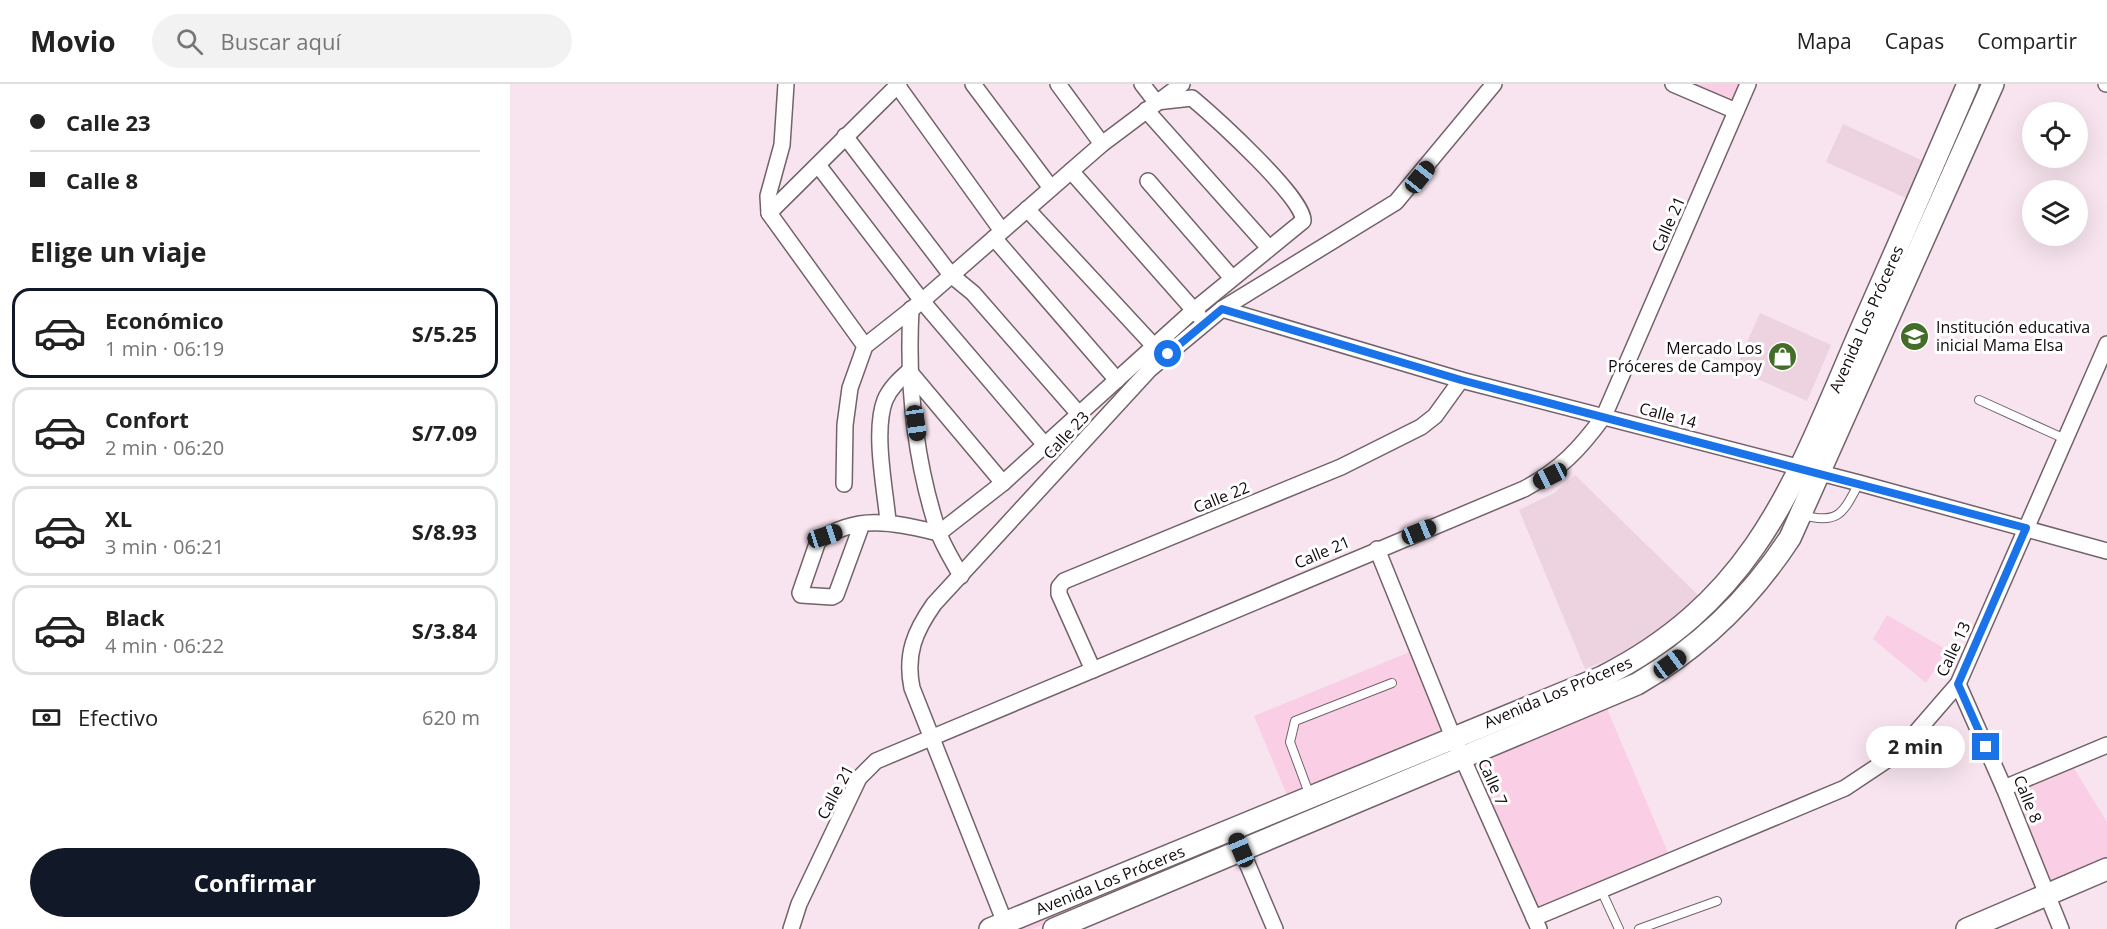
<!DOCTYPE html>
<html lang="es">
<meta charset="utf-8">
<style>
body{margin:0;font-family:"Open Sans",sans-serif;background:#f2f2f2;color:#222;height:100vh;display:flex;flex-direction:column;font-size:22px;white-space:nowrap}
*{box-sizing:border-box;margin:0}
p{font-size:20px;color:#767676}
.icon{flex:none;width:33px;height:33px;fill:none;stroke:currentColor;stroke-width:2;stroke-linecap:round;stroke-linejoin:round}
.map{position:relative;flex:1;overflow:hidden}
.drawer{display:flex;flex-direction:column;background:#fff;width:510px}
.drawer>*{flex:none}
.hud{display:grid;align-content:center;height:132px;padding:0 30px;background:#fff}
.fabs{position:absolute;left:1512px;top:18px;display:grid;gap:12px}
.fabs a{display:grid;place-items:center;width:66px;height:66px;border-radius:50%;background:#fff;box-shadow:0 6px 24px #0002;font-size:30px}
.end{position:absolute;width:27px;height:27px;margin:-14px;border:8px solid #1a73e8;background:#fff;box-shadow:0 0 0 3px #fff}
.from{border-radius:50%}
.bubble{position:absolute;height:42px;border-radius:21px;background:#fff;box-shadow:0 6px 24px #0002;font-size:20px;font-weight:700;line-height:42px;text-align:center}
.car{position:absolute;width:18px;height:36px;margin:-18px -9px;border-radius:8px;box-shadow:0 0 4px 2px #0007;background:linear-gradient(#222 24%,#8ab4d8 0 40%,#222 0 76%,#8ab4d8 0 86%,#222 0)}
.hud b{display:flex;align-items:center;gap:21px;height:57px;font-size:22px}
.hud b+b{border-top:2px solid #e0e0e0}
.hud i{width:15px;height:15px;background:#222}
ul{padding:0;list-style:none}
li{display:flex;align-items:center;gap:18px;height:90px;margin:0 12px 9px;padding:0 18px;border:3px solid #e0e0e0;border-radius:18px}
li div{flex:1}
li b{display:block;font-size:22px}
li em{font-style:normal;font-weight:700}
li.active{border-color:#111827}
li>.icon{width:54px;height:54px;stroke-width:1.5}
h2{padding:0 30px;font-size:27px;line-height:72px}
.pay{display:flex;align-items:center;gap:15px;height:66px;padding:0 30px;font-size:22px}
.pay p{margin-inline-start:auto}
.cta{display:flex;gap:12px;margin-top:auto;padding:12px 30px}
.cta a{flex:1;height:69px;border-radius:36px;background:#111827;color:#fff;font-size:24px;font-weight:700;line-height:69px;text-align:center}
header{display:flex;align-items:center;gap:36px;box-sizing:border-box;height:84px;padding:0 30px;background:#fff;border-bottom:2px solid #e0e0e0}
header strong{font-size:28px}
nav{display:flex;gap:33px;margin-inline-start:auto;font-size:21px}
.search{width:420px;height:54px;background:#f2f2f2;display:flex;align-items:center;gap:15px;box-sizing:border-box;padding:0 21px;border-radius:33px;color:#767676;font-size:22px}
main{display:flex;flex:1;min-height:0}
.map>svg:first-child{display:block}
.built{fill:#ecd3df}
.green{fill:#facee5}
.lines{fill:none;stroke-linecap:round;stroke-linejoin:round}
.lane-casing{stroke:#72626a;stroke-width:10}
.street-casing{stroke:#72626a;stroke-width:18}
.secondary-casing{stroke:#72626a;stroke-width:24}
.lane{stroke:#fff;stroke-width:8}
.street{stroke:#fff;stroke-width:15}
.secondary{stroke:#fff;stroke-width:21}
.route{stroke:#1a73e8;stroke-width:8}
.labels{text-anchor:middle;stroke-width:6;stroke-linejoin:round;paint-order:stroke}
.street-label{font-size:16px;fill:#100a0d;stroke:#fff}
.poi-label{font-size:16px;fill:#100a0d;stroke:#fff;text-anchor:start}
</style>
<header>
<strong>Movio</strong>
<div class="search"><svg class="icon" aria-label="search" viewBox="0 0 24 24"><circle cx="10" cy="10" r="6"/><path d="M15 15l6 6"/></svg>Buscar aquí</div>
<nav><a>Mapa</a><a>Capas</a><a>Compartir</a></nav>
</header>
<main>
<section class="drawer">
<div class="hud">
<b><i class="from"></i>Calle 23</b>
<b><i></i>Calle 8</b>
</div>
<h2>Elige un viaje</h2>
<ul>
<li class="active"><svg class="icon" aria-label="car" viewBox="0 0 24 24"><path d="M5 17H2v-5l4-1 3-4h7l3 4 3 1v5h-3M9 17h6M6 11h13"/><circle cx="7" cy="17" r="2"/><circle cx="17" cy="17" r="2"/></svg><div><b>Económico</b><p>1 min · 06:19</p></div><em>S/5.25</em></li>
<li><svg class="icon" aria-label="car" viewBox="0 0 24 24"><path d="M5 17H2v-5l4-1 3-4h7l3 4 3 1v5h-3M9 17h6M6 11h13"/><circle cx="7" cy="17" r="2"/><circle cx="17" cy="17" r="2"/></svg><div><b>Confort</b><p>2 min · 06:20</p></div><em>S/7.09</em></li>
<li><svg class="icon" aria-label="car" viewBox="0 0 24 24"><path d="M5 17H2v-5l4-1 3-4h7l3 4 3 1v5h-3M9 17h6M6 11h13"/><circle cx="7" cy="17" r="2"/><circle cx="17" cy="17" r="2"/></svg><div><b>XL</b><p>3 min · 06:21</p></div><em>S/8.93</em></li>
<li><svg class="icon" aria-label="car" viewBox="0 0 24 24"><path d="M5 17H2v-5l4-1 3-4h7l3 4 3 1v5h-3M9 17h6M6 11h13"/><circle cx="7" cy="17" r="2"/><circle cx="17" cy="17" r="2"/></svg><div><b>Black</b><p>4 min · 06:22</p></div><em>S/3.84</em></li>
</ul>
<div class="pay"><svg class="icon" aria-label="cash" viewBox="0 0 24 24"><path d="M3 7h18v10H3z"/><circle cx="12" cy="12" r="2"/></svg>Efectivo<p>620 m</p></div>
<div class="cta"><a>Confirmar</a></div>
</section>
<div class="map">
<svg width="1597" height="845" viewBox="0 0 1597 845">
<rect width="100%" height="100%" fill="#f7e4ee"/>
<g class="built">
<polygon points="1333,40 1413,77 1396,114 1316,78"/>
<polygon points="1250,229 1321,261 1297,317 1225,285"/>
<polygon points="1065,391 1189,512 1153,543 1102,574 1075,585 1009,426 1044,409"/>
</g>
<g class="green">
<polygon points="1175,0 1233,0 1224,21"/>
<polygon points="1377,531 1437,566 1416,599 1363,555"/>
<polygon points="902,567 934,644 777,711 744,632"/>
<polygon points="1095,620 1159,771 1026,825 959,675"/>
<polygon points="1563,683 1597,738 1597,780 1544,804 1505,707"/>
<polygon points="719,757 719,765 522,845 507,845"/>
</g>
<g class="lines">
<defs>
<g id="lane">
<polyline points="1469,316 1555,355"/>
<path d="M1292,431C1329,441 1333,429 1349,399"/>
<polyline points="800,712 780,658 785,637 882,599"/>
<polyline points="1091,806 1109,845"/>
<polyline points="1129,845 1207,817"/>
</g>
<g id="street">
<polyline points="276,0 272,61 258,112 259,129 355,262"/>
<polyline points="463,0 541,104"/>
<polyline points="548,0 592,60"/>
<polyline points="1163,0 1226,27"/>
<polyline points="1596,0 1597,0"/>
<polyline points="387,1 492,147"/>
<polyline points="636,26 759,164"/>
<polyline points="335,52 441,191 463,209 569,330"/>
<polyline points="308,81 412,217 535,361"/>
<polyline points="561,87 689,232"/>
<polyline points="638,97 722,194"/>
<polyline points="517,125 644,262"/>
<polyline points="259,129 389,0"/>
<polyline points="484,154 607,296"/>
<path d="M401,225C397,299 405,376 428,447C433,462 443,477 451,492"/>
<polyline points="712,225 951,296 1349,399 1597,467"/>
<polyline points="334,400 335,341 340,304 355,262 412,217 592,60 672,0"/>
<path d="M378,437C375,404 363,347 375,316C380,304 390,295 399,287L493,399"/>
<path d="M352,440L326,511L322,513L291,511L290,509L308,457C349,429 385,439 429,449L493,399L684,226L793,137C796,115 701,30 682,14L646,18L632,0"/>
<polyline points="867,465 943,653 1029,845"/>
<polyline points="583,586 549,510 549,503 554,497 831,383 911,343 925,332 951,296"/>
<polyline points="1448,600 1494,704 1551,845"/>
<polyline points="1494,704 1597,661"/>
<polyline points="723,746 765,845"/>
<polyline points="1024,834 1335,704 1389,668 1448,600 1597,260"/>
<path d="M495,839L402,604C395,570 405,547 424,520L640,285L712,225L886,118L984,0"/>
<path d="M281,845L289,820L349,694L366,677L1014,405C1050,386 1070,365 1094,332L1238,0"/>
</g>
<g id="secondary">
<path d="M480,845L1092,593C1246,515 1285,398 1349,250C1386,167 1422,83 1458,0"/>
<path d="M544,845L1127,600C1191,563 1240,515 1280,454L1483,0"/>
<polyline points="1457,845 1597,785"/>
</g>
</defs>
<use href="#lane" class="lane-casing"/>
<use href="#street" class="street-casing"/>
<use href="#secondary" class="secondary-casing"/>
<use href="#lane" class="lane"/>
<use href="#street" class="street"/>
<use href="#secondary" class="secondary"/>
</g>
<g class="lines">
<polyline class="route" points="658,270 712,225 951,296 1516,444 1448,600 1476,663"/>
</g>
<defs>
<symbol id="school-disc" viewBox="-11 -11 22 22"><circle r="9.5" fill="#446d29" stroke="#fff"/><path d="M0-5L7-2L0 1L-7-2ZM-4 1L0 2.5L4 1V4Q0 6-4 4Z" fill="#fff"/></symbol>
<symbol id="shop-disc" viewBox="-11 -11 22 22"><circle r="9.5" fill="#446d29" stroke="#fff"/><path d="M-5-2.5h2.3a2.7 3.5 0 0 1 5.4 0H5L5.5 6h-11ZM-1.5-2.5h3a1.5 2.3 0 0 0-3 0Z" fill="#fff"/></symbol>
</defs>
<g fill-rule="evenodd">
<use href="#school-disc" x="1388" y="236" width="33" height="33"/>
<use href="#shop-disc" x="1256" y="256" width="33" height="33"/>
</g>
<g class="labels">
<g class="street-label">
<text transform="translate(1158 140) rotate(-66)" y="6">Calle 21</text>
<text transform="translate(1356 235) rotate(-66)" y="6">Avenida Los Próceres</text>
<text transform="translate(1158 331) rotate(15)" y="6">Calle 14</text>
<text transform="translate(556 351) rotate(-47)" y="6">Calle 23</text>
<text transform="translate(711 413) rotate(-22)" y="6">Calle 22</text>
<text transform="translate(812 468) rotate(-23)" y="6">Calle 21</text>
<text transform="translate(1443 565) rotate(-65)" y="6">Calle 13</text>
<text transform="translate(1048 608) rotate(-23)" y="6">Avenida Los Próceres</text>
<text transform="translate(983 698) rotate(66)" y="6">Calle 7</text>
<text transform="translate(325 708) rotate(-62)" y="6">Calle 21</text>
<text transform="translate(1518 715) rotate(68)" y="6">Calle 8</text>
<text transform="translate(600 796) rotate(-22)" y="6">Avenida Los Próceres</text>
</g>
<g class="poi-label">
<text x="1426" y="249">Institución educativa<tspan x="1426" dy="18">inicial Mama Elsa</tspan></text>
<text x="1252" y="270" text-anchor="end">Mercado Los<tspan x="1252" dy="18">Próceres de Campoy</tspan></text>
</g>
</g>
</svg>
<div class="fabs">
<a><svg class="icon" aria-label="locate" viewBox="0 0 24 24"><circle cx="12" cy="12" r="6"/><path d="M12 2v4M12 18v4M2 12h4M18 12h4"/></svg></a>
<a><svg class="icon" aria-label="layers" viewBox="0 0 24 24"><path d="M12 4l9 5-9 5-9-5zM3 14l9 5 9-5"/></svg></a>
</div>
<i class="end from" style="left:658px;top:270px"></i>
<i class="end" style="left:1476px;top:663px"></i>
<div class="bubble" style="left:1356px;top:642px;width:99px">2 min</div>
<i class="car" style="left:910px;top:93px;rotate:39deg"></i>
<i class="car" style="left:406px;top:339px;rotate:172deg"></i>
<i class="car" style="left:1040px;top:392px;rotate:243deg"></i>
<i class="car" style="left:909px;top:448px;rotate:68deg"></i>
<i class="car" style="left:315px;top:452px;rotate:72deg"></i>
<i class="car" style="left:1160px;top:580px;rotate:54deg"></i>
<i class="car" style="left:731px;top:766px;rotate:337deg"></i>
</div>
</main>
